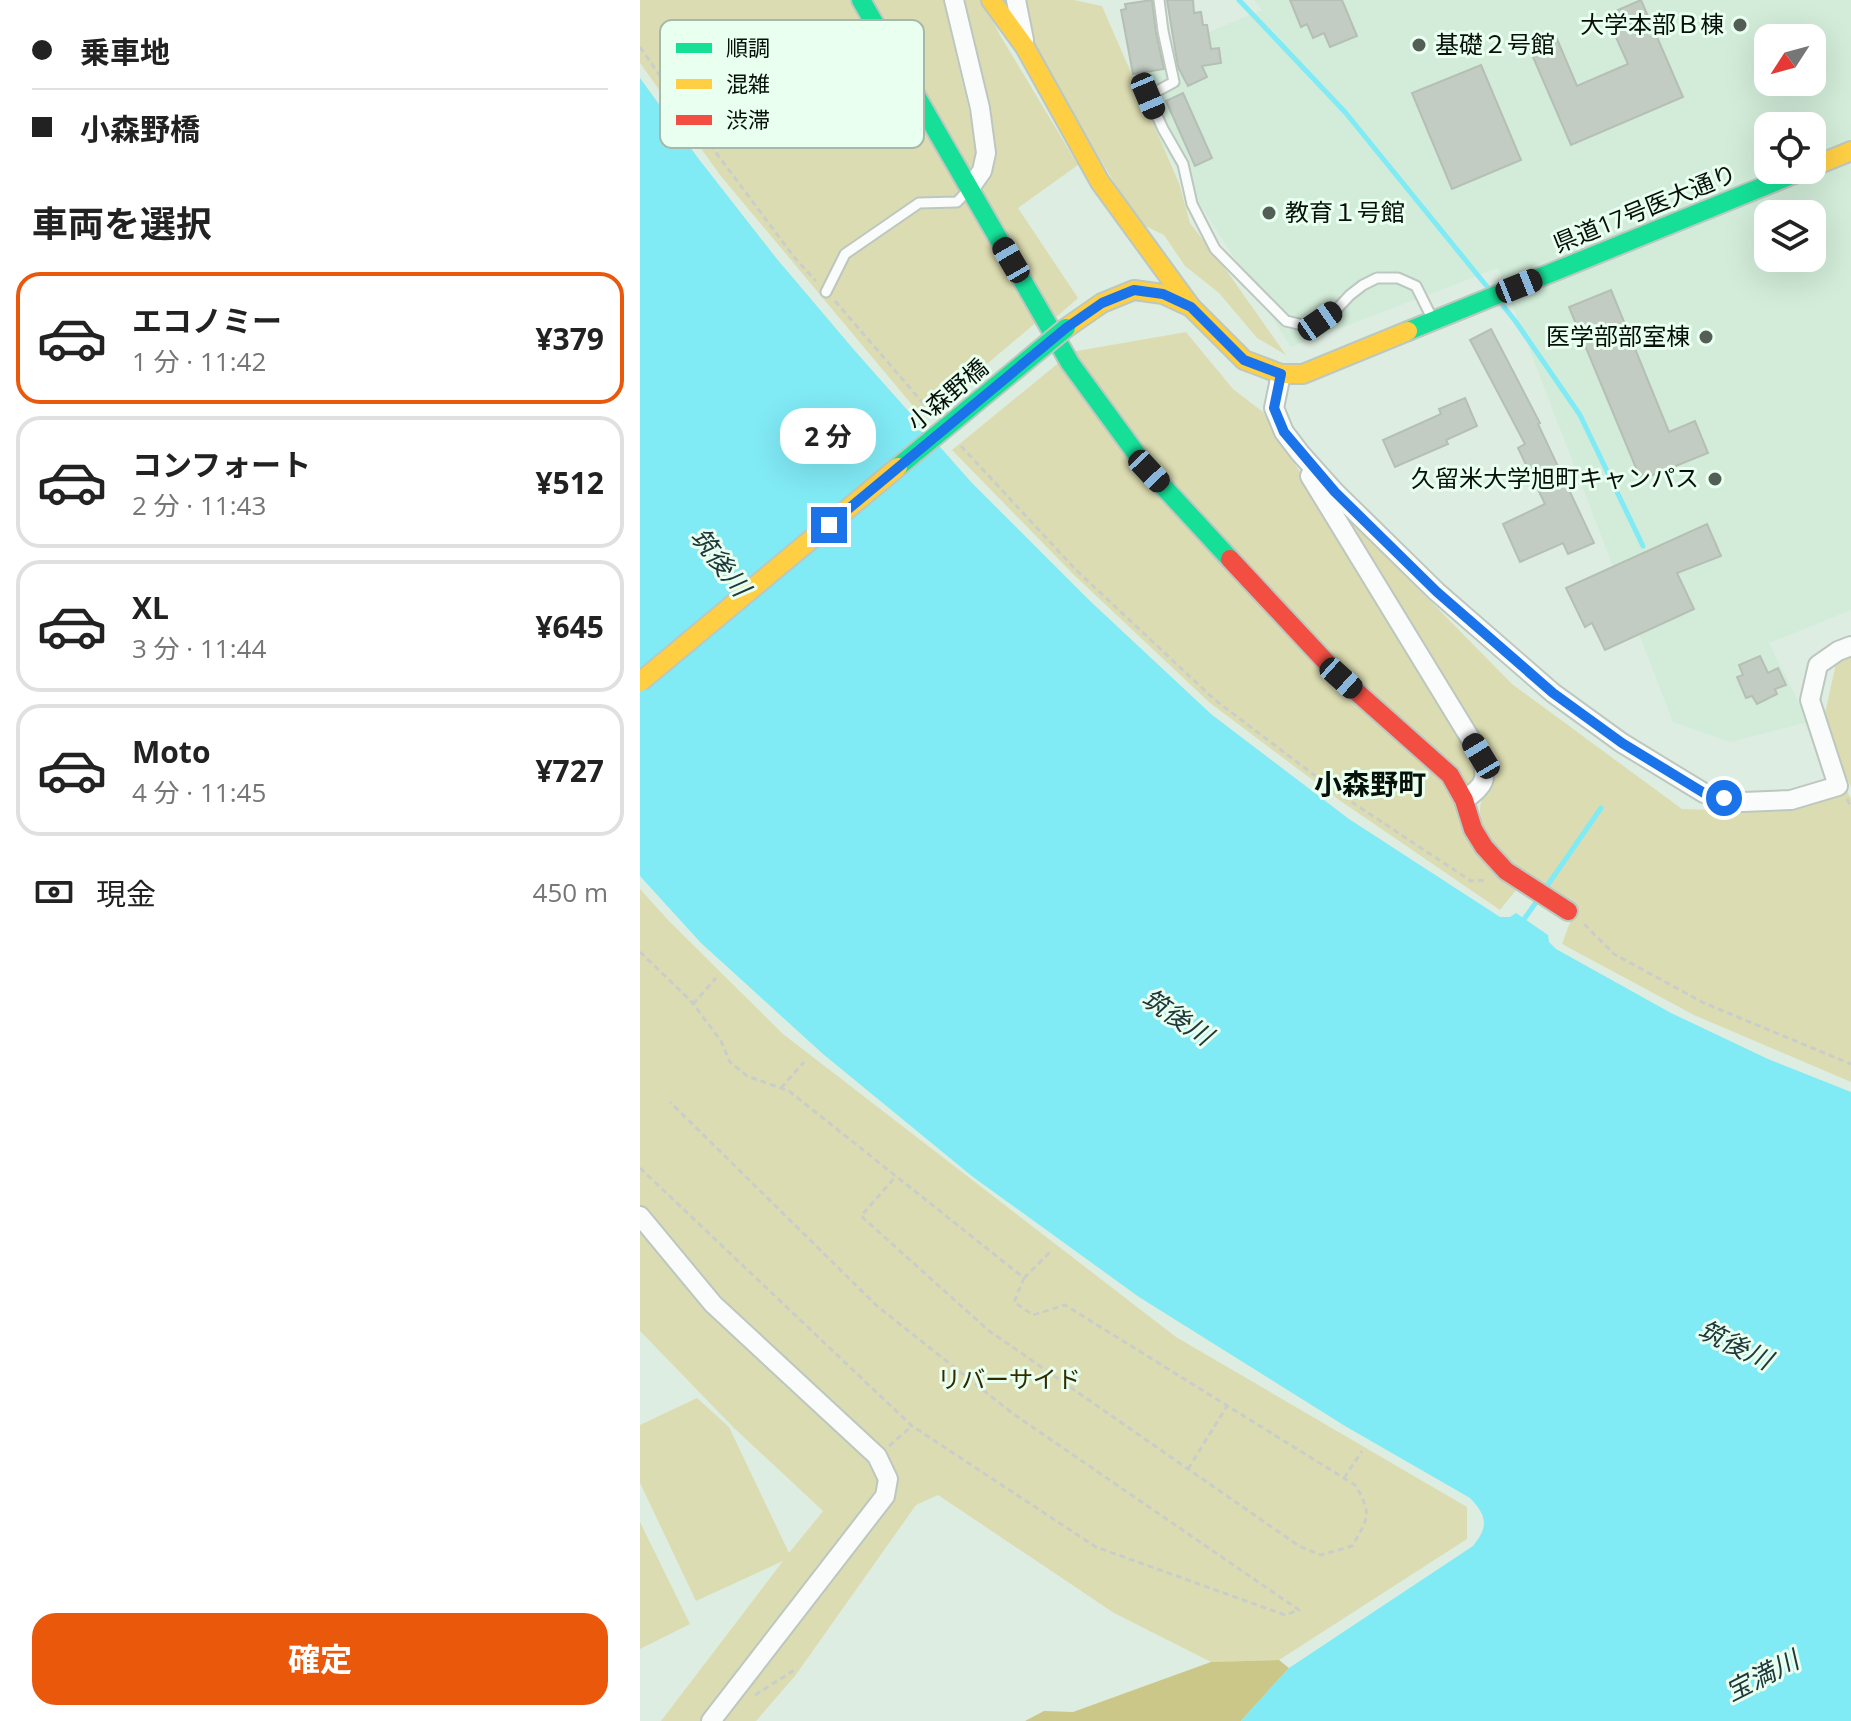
<!DOCTYPE html>
<html lang="ja">
<meta charset="utf-8">
<style>
body{margin:0;font-family:"Open Sans","Noto Sans JP",sans-serif;background:#f2f2f2;color:#222;height:100vh;display:flex;flex-direction:column;font-size:30px;white-space:nowrap}
*{box-sizing:border-box;margin:0}
p{font-size:26px;color:#767676}
.icon{flex:none;width:44px;height:44px;fill:none;stroke:currentColor;stroke-width:2;stroke-linecap:round;stroke-linejoin:round}
.map{position:relative;flex:1;overflow:hidden}
.panel{display:flex;flex-direction:column;background:#fff;width:640px}
.panel>*{flex:none}
.banner{display:grid;align-content:center;height:176px;padding:0 32px;background:#fff}
.needle{width:52px;rotate:234deg}
.controls{position:absolute;left:1114px;top:24px;display:grid;gap:16px}
.controls a{display:grid;place-items:center;width:72px;height:72px;border-radius:16px;background:#fff;box-shadow:0 8px 32px #0002;font-size:40px}
.end{position:absolute;width:36px;height:36px;margin:-18px;border:10px solid #1a73e8;background:#fff;box-shadow:0 0 0 4px #fff}
.from{border-radius:50%}
.bubble{position:absolute;height:56px;border-radius:24px;background:#fff;box-shadow:0 8px 32px #0002;font-size:26px;font-weight:700;line-height:56px;text-align:center}
.car{position:absolute;width:24px;height:48px;margin:-24px -12px;border-radius:10px;box-shadow:0 0 6px 2px #0007;background:linear-gradient(#222 24%,#8ab4d8 0 40%,#222 0 76%,#8ab4d8 0 86%,#222 0)}
.banner b{display:flex;align-items:center;gap:28px;height:76px;font-size:30px}
.banner b+b{border-top:2px solid #e0e0e0}
.banner i{width:20px;height:20px;background:#222}
ul{padding:0;list-style:none}
li{display:flex;align-items:center;gap:24px;height:132px;margin:0 16px 12px;padding:0 16px;border:4px solid #e0e0e0;border-radius:24px}
li div{flex:1}
li b{display:block;font-size:30px}
li em{font-style:normal;font-weight:700}
li.selected{border-color:#ea580c}
li>.icon{width:72px;height:72px;stroke-width:1.5}
h2{padding:0 32px;font-size:36px;line-height:96px}
.pay{display:flex;align-items:center;gap:20px;height:88px;padding:0 32px;font-size:30px}
.pay p{margin-inline-start:auto}
.action{display:flex;gap:16px;margin-top:auto;padding:16px 32px}
.action a{flex:1;height:92px;border-radius:24px;background:#ea580c;color:#fff;font-size:32px;font-weight:700;line-height:92px;text-align:center}
main{display:flex;flex:1;min-height:0}
.map>svg:first-child{display:block}
.built{fill:#d2ecd9;fill-rule:evenodd}
.green{fill:#dcdcb2}
.forest{fill:#cac788}
.water{fill:#80eaf5}
.lines{fill:none;stroke-linecap:round;stroke-linejoin:round}
.stream{stroke:#80eaf5;stroke-width:5}
.building{fill:#c2ccc2;stroke:#b5bfb4;stroke-width:2}
.lane-casing{stroke:#bcc7bf;stroke-width:13}
.street-casing{stroke:#bcc7bf;stroke-width:22}
.fast-casing{stroke:#bcc7bf;stroke-width:22}
.slow-casing{stroke:#bcc7bf;stroke-width:22}
.jam-casing{stroke:#bcc7bf;stroke-width:22}
.path{stroke:#caceca;stroke-width:3;stroke-dasharray:6 4;stroke-linecap:butt}
.lane{stroke:#fafcfb;stroke-width:9}
.street{stroke:#fafcfb;stroke-width:18}
.fast{stroke:#16e098;stroke-width:18}
.slow{stroke:#ffcf43;stroke-width:18}
.jam{stroke:#f24e42;stroke-width:18}
.fast-bridge-casing{stroke:#bcc7bf;stroke-width:22;stroke-linecap:butt}
.slow-bridge-casing{stroke:#bcc7bf;stroke-width:22;stroke-linecap:butt}
.fast-bridge{stroke:#16e098;stroke-width:18}
.slow-bridge{stroke:#ffcf43;stroke-width:18}
.route{stroke:#1a73e8;stroke-width:10}
.poi-dot{fill:#525e56;stroke:#e9ffef;stroke-width:3}
.labels{text-anchor:middle;stroke-width:6;stroke-linejoin:round;paint-order:stroke}
.poi-label{font-size:24px;fill:#07110a;stroke:#e9ffef;text-anchor:end}
.street-label{font-size:24px;fill:#07110a;stroke:#e9ffef}
.park-label{font-size:24px;fill:#322b00;stroke:#e9ffef}
.water-label{font-size:26px;font-style:italic;fill:#20383c;stroke:#e9ffef}
.quarter-label{font-size:28px;font-weight:bold;fill:#07110a;stroke:#e9ffef}
.key{fill:#e9ffef;stroke:#a5b8aa;stroke-width:2}
.key-label{font-size:22px;fill:#07110a}
</style>
<main>
<section class="panel">
<div class="banner">
<b><i class="from"></i>乗車地</b>
<b><i></i>小森野橋</b>
</div>
<h2>車両を選択</h2>
<ul>
<li class="selected"><svg class="icon" aria-label="car" viewBox="0 0 24 24"><path d="M5 17H2v-5l4-1 3-4h7l3 4 3 1v5h-3M9 17h6M6 11h13"/><circle cx="7" cy="17" r="2"/><circle cx="17" cy="17" r="2"/></svg><div><b>エコノミー</b><p>1 分 · 11:42</p></div><em>¥379</em></li>
<li><svg class="icon" aria-label="car" viewBox="0 0 24 24"><path d="M5 17H2v-5l4-1 3-4h7l3 4 3 1v5h-3M9 17h6M6 11h13"/><circle cx="7" cy="17" r="2"/><circle cx="17" cy="17" r="2"/></svg><div><b>コンフォート</b><p>2 分 · 11:43</p></div><em>¥512</em></li>
<li><svg class="icon" aria-label="car" viewBox="0 0 24 24"><path d="M5 17H2v-5l4-1 3-4h7l3 4 3 1v5h-3M9 17h6M6 11h13"/><circle cx="7" cy="17" r="2"/><circle cx="17" cy="17" r="2"/></svg><div><b>XL</b><p>3 分 · 11:44</p></div><em>¥645</em></li>
<li><svg class="icon" aria-label="car" viewBox="0 0 24 24"><path d="M5 17H2v-5l4-1 3-4h7l3 4 3 1v5h-3M9 17h6M6 11h13"/><circle cx="7" cy="17" r="2"/><circle cx="17" cy="17" r="2"/></svg><div><b>Moto</b><p>4 分 · 11:45</p></div><em>¥727</em></li>
</ul>
<div class="pay"><svg class="icon" aria-label="cash" viewBox="0 0 24 24"><path d="M3 7h18v10H3z"/><circle cx="12" cy="12" r="2"/></svg>現金<p>450 m</p></div>
<div class="action"><a>確定</a></div>
</section>
<div class="map">
<svg width="1211" height="1721" viewBox="0 0 1211 1721">
<rect width="100%" height="100%" fill="#deede2"/>
<path class="built" d="M614,0H1211V610L1129,643L1169,722L1090,742L1033,722L858,268L651,347L475,71L622,10ZM1128,38H1172V82H1128ZM1128,126H1172V170H1128ZM1128,214H1172V258H1128Z"/>
<g class="green">
<polygon points="0,0 303,0 338,148 330,174 398,321 283,418 80,175 0,63"/>
<polygon points="323,0 342,0 360,35 438,165 378,208 438,298 414,319 340,195 357,155"/>
<polygon points="384,0 434,0 462,6 539,183 550,223 584,267 646,355 617,338 579,293 545,266 524,235 499,223 394,51"/>
<polygon points="546,332 593,389 623,412 834,754 836,777 826,790 704,671 511,464 431,352"/>
<polygon points="422,360 807,785 877,889 860,910 702,802 570,703 433,574 312,450"/>
<path d="M703,512L872,684L1042,809L1135,812L1206,790L1211,798V1082L1054,1015L922,944L935,909C902,887 839,855 840,810C840,797 850,781 855,769Z"/>
<polygon points="1211,653 1211,787 1197,757 1184,718 1197,659"/>
<polygon points="0,889 29,921 143,1034 536,1337 827,1507 827,1539 639,1660 571,1662 474,1613 298,1495 276,1505 155,1676 116,1721 21,1721 143,1561 56,1601 0,1483 0,1425 57,1398 89,1427 149,1553 183,1511 94,1428 0,1331"/>
<polygon points="0,1522 50,1624 0,1649"/>
</g>
<polygon class="forest" points="639,1660 649,1668 601,1721 385,1721 404,1711 433,1712 571,1662"/>
<path class="water" d="M0,78L58,158L137,259L215,351L332,483L449,600L571,714L709,819L860,917H870L876,913L908,935L909,942L916,949L1031,1013L1128,1059L1211,1092V1721H601L649,1668L833,1546C849,1526 847,1516 830,1498L705,1426L499,1297L333,1177L183,1054L61,943L0,876Z"/>
<g class="lines">
<g class="stream">
<polyline points="599,0 705,112 849,289"/>
<polyline points="861,303 876,322 940,415 1003,546"/>
<polyline points="907,886 961,808"/>
<polyline points="882,922 897,901"/>
</g>
</g>
<g class="building">
<polygon points="512,0 516,33 524,69 493,74 481,10 486,9 485,4"/>
<polygon points="527,0 553,0 554,13 561,12 563,25 567,25 571,49 579,48 581,63 562,66 567,77 548,86 538,67"/>
<polygon points="650,0 702,0 717,36 690,47 684,33 673,38 667,24 661,27"/>
<polygon points="1001,0 1043,97 931,145 890,50 917,39 937,86 988,64 967,17 972,15 971,13"/>
<polygon points="841,65 881,160 812,189 772,93"/>
<polygon points="543,93 572,158 555,166 526,101"/>
<polygon points="971,290 1029,432 1055,421 1068,453 1001,480 929,307"/>
<polygon points="851,329 900,423 898,424 954,543 928,554 923,543 880,562 863,524 905,504 878,448 885,444 830,340"/>
<polygon points="825,398 837,426 806,440 808,444 755,467 743,440 801,414 799,409"/>
<polygon points="1067,524 1081,556 1037,573 1054,609 965,650 952,623 945,627 926,588"/>
<polygon points="1120,656 1128,673 1138,668 1146,685 1135,689 1137,694 1117,704 1112,696 1106,698 1097,677 1103,675 1099,665"/>
</g>
<g class="lines">
<defs>
<g id="lane">
<polyline points="519,0 523,31 534,82 508,96 523,129 543,164 552,204 575,249 646,321 667,326 680,321 695,311 710,295 723,285 737,278 758,278 776,286 792,318"/>
<polyline points="186,292 205,254 279,203 317,202 328,190"/>
</g>
<g id="street">
<polyline points="314,0 340,108 346,153 342,171 330,188"/>
<polyline points="376,0 384,40"/>
<polyline points="641,374 634,408 644,432 660,453 695,492 797,592 913,693 982,743 1064,793 1103,802 1151,800 1198,786 1170,700 1178,665 1198,651 1211,646"/>
<path d="M670,476L841,756C848,779 845,786 824,800"/>
<polyline points="0,1216 73,1304 237,1456 248,1479 245,1496 71,1721"/>
</g>
<g id="fast">
<polyline points="221,0 430,363 509,471 590,559"/>
<polyline points="768,331 1164,170"/>
</g>
<g id="slow">
<polyline points="351,0 385,47 460,182 551,307"/>
<polyline points="1172,167 1211,151"/>
<polyline points="426,328 462,303 494,290 523,294 551,307 604,360 641,374 663,374 768,331"/>
</g>
<polyline id="jam" points="590,559 701,678 810,775 824,800 833,829 844,847 866,871 928,911"/>
</defs>
<use href="#lane" class="lane-casing"/>
<use href="#street" class="street-casing"/>
<use href="#fast" class="fast-casing"/>
<use href="#slow" class="slow-casing"/>
<use href="#jam" class="jam-casing"/>
<g class="path">
<polyline points="0,47 36,99 154,257 176,281"/>
<polyline points="195,301 289,410"/>
<polyline points="321,446 436,570 575,700 698,793 831,881 846,880"/>
<polyline points="1207,799 1211,807"/>
<polyline points="944,924 974,954 1064,1003 1211,1064"/>
<path d="M0,952L51,1001L81,1041L90,1062L107,1076L149,1091L384,1278L374,1302L393,1315L425,1305L715,1485C732,1513 729,1518 712,1546L681,1555L659,1546L348,1330L221,1216L256,1176"/>
<polyline points="53,1004 76,978"/>
<polyline points="141,1088 164,1062"/>
<polyline points="0,1168 272,1426 456,1547 645,1615 659,1610 372,1413 237,1306 30,1102"/>
<polyline points="384,1278 410,1252"/>
<polyline points="249,1446 272,1426"/>
<polyline points="548,1469 587,1406"/>
<polyline points="704,1478 722,1451"/>
<polyline points="115,1695 156,1669"/>
</g>
<use href="#lane" class="lane"/>
<use href="#street" class="street"/>
<use href="#fast" class="fast"/>
<use href="#slow" class="slow"/>
<use href="#jam" class="jam"/>
<defs>
<polyline id="fast-bridge" points="258,467 426,328"/>
<polyline id="slow-bridge" points="0,682 258,467"/>
</defs>
<use href="#fast-bridge" class="fast-bridge-casing"/>
<use href="#slow-bridge" class="slow-bridge-casing"/>
<use href="#fast-bridge" class="fast-bridge"/>
<use href="#slow-bridge" class="slow-bridge"/>
</g>
<g class="lines">
<polyline class="route" points="189,525 426,328 462,303 494,290 523,294 551,307 604,360 641,374 634,408 644,432 695,492 797,592 913,693 982,743 1064,793 1084,798"/>
</g>
<g class="poi-dot">
<circle cx="1100" cy="25" r="8"/>
<circle cx="779" cy="45" r="8"/>
<circle cx="629" cy="213" r="8"/>
<circle cx="1066" cy="337" r="8"/>
<circle cx="1075" cy="479" r="8"/>
</g>
<g class="labels">
<g class="poi-label">
<text x="1084" y="33">大学本部Ｂ棟</text>
<text x="795" y="53" text-anchor="start">基礎２号館</text>
<text x="645" y="221" text-anchor="start">教育１号館</text>
<text x="1050" y="345">医学部部室棟</text>
<text x="1059" y="487">久留米大学旭町キャンパス</text>
</g>
<g class="street-label">
<text transform="translate(1005 209) rotate(-22)" y="8">県道17号医大通り</text>
<text transform="translate(308 395) rotate(-40)" y="8">小森野橋</text>
</g>
<g class="park-label">
<text x="369" y="1388">リバーサイド</text>
</g>
<g class="water-label">
<text transform="translate(80 562) rotate(52)" y="9">筑後川</text>
<text transform="translate(537 1017) rotate(34)" y="9">筑後川</text>
<text transform="translate(1095 1345) rotate(26)" y="9">筑後川</text>
<text transform="translate(1122 1676) rotate(-27)" y="9">宝満川</text>
</g>
<g class="quarter-label">
<text x="730" y="794">小森野町</text>
</g>
</g>
<rect x="20" y="20" width="264" height="128" rx="12" class="key"/>
<rect x="36" y="43" width="36" height="10" fill="#16e098"/>
<rect x="36" y="79" width="36" height="10" fill="#ffcf43"/>
<rect x="36" y="115" width="36" height="10" fill="#f24e42"/>
<g class="key-label">
<text x="86" y="56">順調</text>
<text x="86" y="92">混雑</text>
<text x="86" y="128">渋滞</text>
</g>
</svg>
<div class="controls">
<a><svg class="needle" viewBox="-14 -14 28 28"><path d="M0-13l5 13h-10z" fill="#e53935"/><path d="M0 13l5-13h-10z" fill="#767676"/></svg></a>
<a><svg class="icon" aria-label="locate" viewBox="0 0 24 24"><circle cx="12" cy="12" r="6"/><path d="M12 2v4M12 18v4M2 12h4M18 12h4"/></svg></a>
<a><svg class="icon" aria-label="layers" viewBox="0 0 24 24"><path d="M12 4l9 5-9 5-9-5zM3 14l9 5 9-5"/></svg></a>
</div>
<i class="end from" style="left:1084px;top:798px"></i>
<i class="end" style="left:189px;top:525px"></i>
<div class="bubble" style="left:140px;top:408px;width:96px">2 分</div>
<i class="car" style="left:508px;top:96px;rotate:157deg"></i>
<i class="car" style="left:371px;top:260px;rotate:330deg"></i>
<i class="car" style="left:879px;top:286px;rotate:68deg"></i>
<i class="car" style="left:680px;top:321px;rotate:55deg"></i>
<i class="car" style="left:509px;top:471px;rotate:137deg"></i>
<i class="car" style="left:701px;top:678px;rotate:132deg"></i>
<i class="car" style="left:841px;top:756px;rotate:329deg"></i>
</div>
</main>
